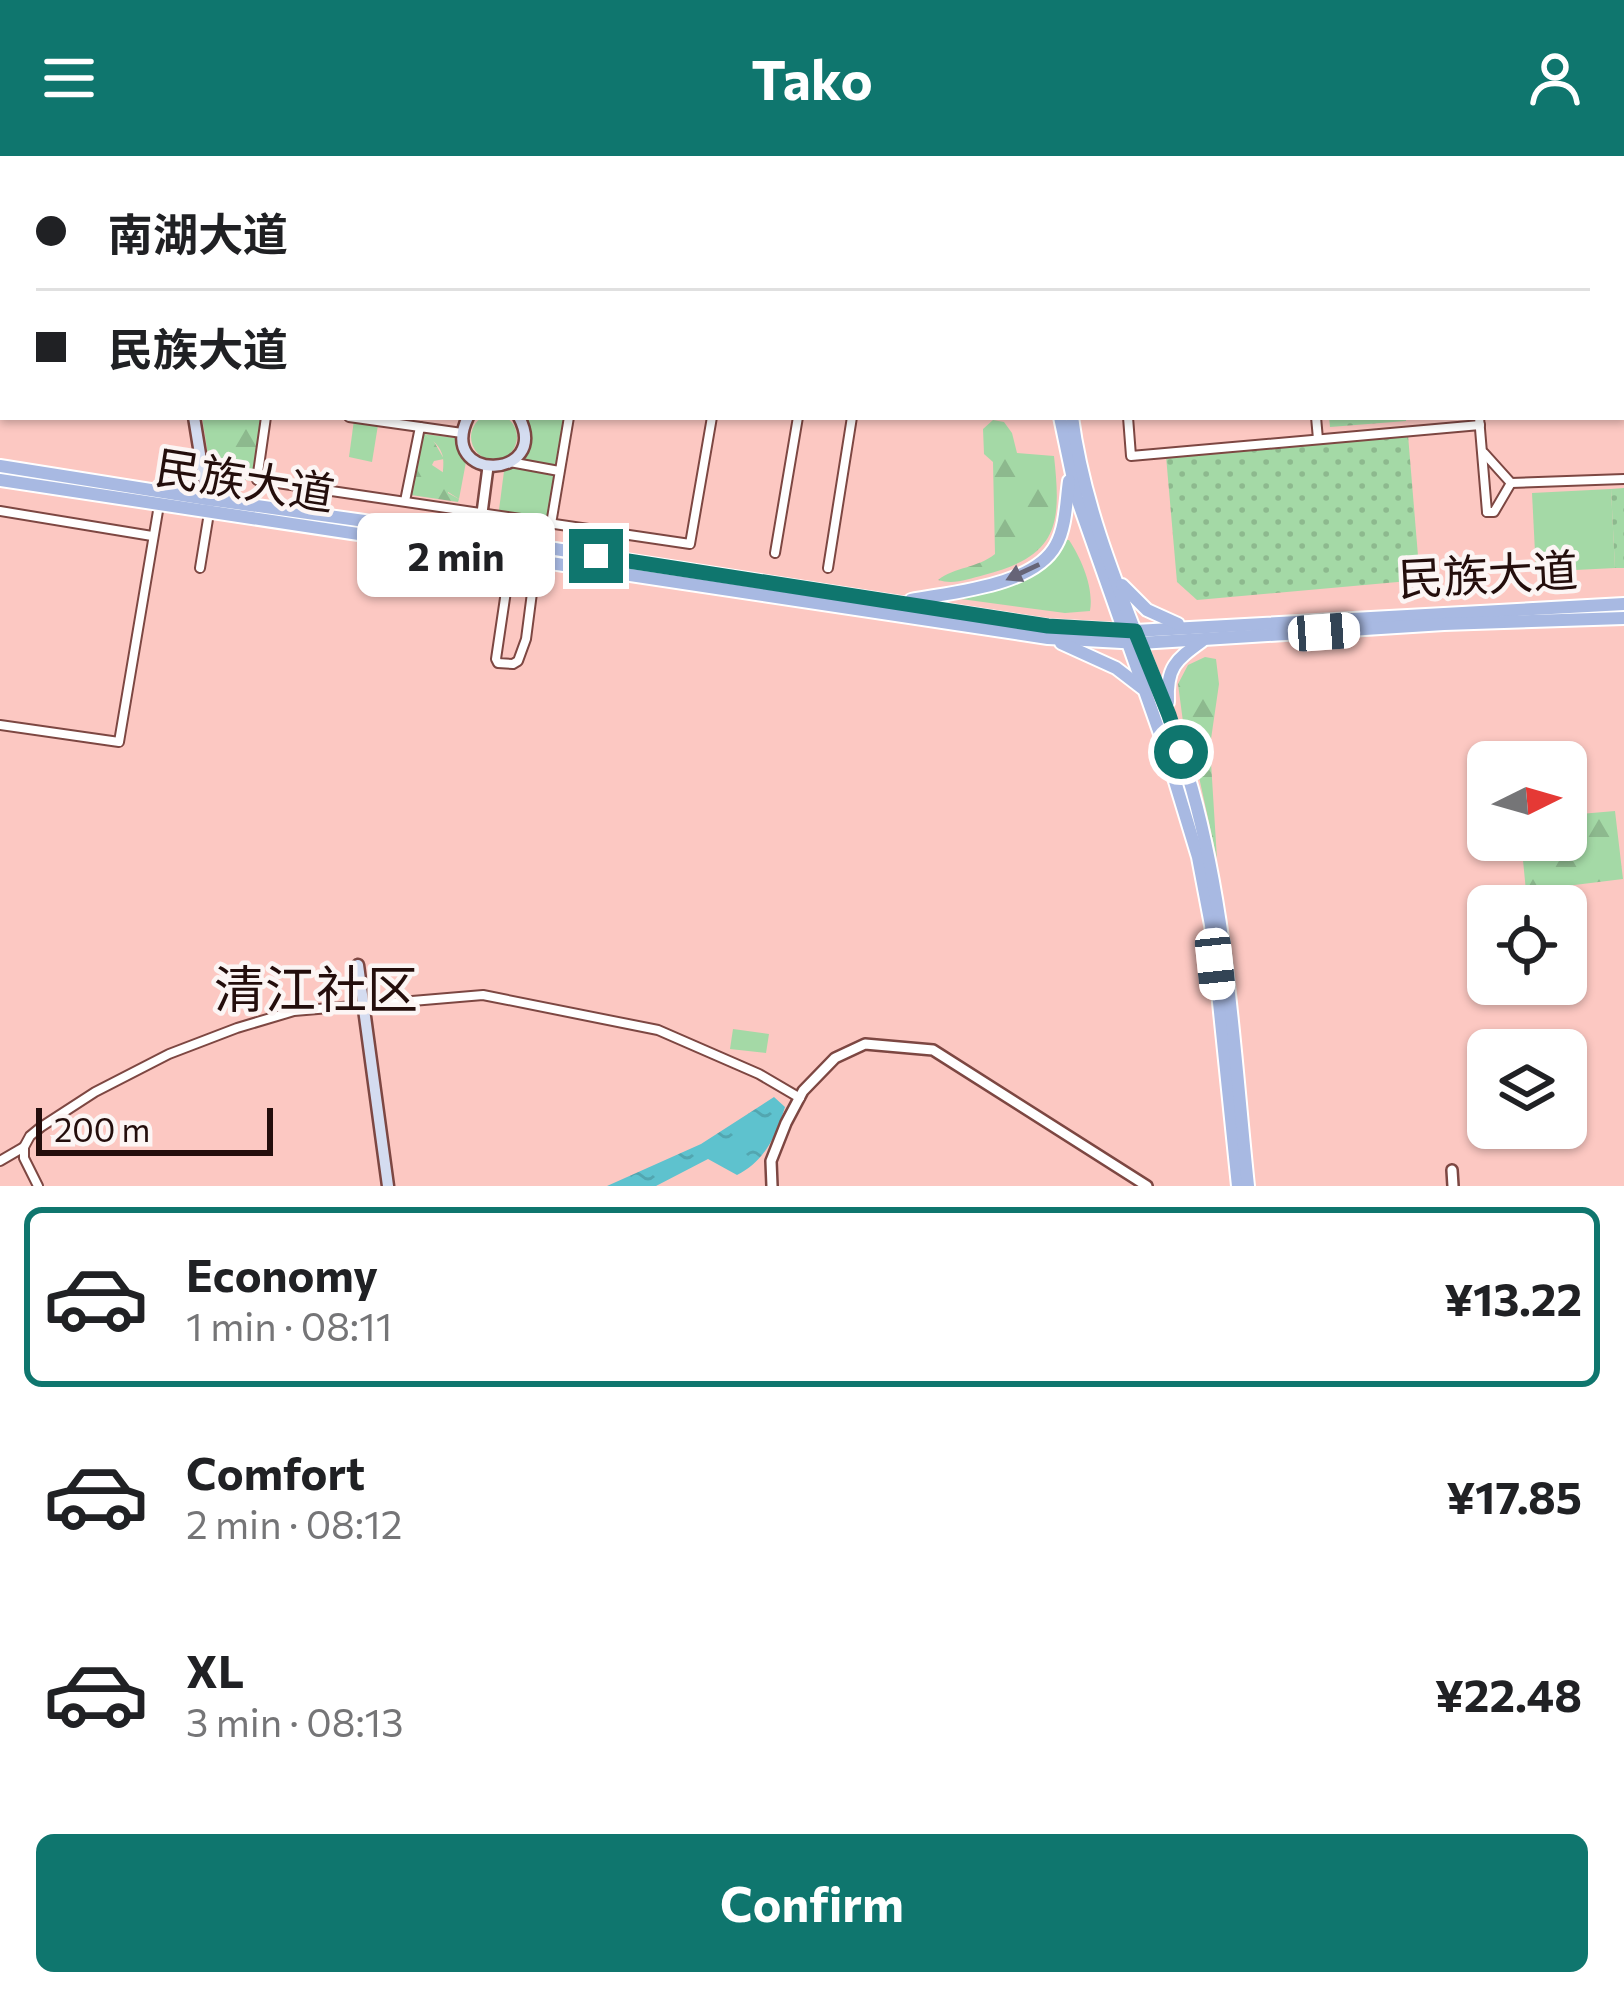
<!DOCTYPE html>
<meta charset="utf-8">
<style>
body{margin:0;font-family:Commissioner,"Noto Sans SC",sans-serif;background:#f6f6f6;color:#202124;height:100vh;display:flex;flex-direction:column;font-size:45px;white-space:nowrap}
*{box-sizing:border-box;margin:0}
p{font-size:39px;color:#757577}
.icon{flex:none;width:66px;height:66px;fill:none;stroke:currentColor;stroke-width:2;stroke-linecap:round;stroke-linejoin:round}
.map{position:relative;height:1030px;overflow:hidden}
.sheet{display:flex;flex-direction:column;background:#fff;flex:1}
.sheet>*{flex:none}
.banner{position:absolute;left:0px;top:0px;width:1626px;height:264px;box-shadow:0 3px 9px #0004;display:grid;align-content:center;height:264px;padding:0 36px;background:#fff}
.needle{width:78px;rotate:85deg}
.buttons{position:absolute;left:1467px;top:585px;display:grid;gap:24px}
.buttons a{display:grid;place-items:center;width:120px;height:120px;border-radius:18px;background:#fff;box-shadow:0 3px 9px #0004;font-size:60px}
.scale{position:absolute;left:36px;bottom:30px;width:237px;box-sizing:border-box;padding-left:12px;border:6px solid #240e0c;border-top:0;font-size:33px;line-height:42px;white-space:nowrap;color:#240e0c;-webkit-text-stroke:9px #fcf5f4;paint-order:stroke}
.end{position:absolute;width:54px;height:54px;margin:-27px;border:15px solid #0f766e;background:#fff;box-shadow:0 0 0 6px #fff}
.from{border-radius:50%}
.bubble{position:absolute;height:84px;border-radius:18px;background:#fff;box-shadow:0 3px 9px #0004;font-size:39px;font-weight:700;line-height:84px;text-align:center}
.car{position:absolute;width:36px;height:72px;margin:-36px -18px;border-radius:15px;box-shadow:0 0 9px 3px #0007;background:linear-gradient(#fff 24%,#345 0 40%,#fff 0 76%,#345 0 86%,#fff 0)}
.banner b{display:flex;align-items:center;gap:42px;height:114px;font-size:45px}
.banner b+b{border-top:3px solid #e0e0e0}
.banner i{width:30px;height:30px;background:#202124}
ul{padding:21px 0 0;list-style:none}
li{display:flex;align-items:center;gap:36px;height:180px;margin:0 24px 18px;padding:0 12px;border:6px solid transparent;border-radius:18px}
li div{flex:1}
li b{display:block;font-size:45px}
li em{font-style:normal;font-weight:700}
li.selected{border-color:#0f766e}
li>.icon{width:108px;height:108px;stroke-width:1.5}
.action{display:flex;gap:24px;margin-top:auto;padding:24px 36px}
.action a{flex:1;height:138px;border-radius:18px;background:#0f766e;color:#fff;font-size:48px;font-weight:700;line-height:138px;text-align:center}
header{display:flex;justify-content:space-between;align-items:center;height:156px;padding:0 36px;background:#0f766e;color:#fff;font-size:54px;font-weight:700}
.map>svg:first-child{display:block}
.grass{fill:#a4d9a6}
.forest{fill:url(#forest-firs)}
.park{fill:url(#park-dots)}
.water{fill:url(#water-ripples)}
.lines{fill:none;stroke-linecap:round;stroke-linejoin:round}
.minor-casing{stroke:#7d4742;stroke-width:12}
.tertiary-casing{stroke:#7d4742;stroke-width:14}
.secondary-casing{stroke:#7d4742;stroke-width:15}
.primary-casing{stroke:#fff;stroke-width:16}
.minor{stroke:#fff;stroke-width:8}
.tertiary{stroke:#fff;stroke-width:9}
.secondary{stroke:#d4dcf0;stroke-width:10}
.primary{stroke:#a8b9e2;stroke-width:12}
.oneway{fill:#666477}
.route{stroke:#0f766e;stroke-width:15}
.labels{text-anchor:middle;stroke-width:9;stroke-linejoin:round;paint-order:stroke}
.street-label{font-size:45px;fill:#240e0c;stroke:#fcf5f4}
.quarter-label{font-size:51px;fill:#240e0c;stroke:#fcf5f4}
</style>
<header><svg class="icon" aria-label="menu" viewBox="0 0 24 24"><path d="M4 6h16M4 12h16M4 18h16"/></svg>Tako<svg class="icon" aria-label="person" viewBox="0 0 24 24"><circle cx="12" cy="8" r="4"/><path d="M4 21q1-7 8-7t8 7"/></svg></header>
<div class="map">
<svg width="1624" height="1030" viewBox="0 0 1624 1030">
<defs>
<pattern id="forest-firs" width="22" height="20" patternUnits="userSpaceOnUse" patternTransform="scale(3)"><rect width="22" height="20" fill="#a4d9a6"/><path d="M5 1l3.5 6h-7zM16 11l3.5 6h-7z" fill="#8db98e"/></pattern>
<pattern id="park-dots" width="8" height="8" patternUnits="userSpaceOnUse" patternTransform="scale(3)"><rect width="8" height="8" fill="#a4d9a6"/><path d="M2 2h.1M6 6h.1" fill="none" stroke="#8db98e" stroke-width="1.8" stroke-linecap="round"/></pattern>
<pattern id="water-ripples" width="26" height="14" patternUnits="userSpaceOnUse" patternTransform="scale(3)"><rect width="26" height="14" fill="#5ec2ce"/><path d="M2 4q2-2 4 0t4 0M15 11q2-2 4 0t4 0" fill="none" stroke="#52a6b0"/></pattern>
</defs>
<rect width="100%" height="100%" fill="#fcc8c2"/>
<g class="grass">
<circle cx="494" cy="281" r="23"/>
<path d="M525,261H566L557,312L521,304C531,291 532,276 525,261Z"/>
<polygon points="354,264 378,269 372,306 349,301"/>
<path d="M424,278L456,282L459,294L466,306L459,343L442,332C442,307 451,296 424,278Z"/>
<polygon points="514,310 556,318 548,364 499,354 504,315"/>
<polygon points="1611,333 1615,412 1536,416 1532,337"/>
<path d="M1066,384H1069C1082,404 1094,432 1090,455L1065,457L961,443L962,440C1010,430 1036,428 1066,384Z"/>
<polygon points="733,873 769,878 766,897 730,893"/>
</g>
<g class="forest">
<polygon points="0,0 135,0 136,3 3,3 3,89 0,90"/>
<polygon points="660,0 922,0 922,3 651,3"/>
<polygon points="202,261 261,261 252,325 211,318"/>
<path d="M993,264L1004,266L1012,277L1017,297L1054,300C1062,371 1057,400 984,419C968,423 954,429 938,424C954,411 978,412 995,398L993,306L984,298L983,273Z"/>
<polygon points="424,278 433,284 444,303 434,305 432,309 444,317 442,332 448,332 448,337 459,343 458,346 411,339"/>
<polygon points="1205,501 1216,503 1219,528 1210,590 1217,703 1197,612 1185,581 1178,528 1188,509"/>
<polygon points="1615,655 1623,723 1526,735 1521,684 1566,684 1566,672 1580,658"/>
</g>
<g class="park">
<polygon points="1329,261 1406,261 1406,265 1330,271"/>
<polygon points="1408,279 1420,424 1197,444 1177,426 1166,300"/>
<polygon points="1624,332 1624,412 1615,412 1611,333"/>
</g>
<path class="water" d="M774,941L785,951C776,980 765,1005 737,1019L708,1003L656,1030H607L701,988Z"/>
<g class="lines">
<defs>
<g id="minor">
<polyline points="13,0 13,3"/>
<polyline points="56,0 57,3"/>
<polyline points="105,0 106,3"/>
<polyline points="250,0 251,3"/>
<polyline points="594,0 594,3"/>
<polyline points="968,0 978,3"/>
<polyline points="1107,0 1107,3"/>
<polyline points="1159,0 1160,3"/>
<polyline points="1296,0 1296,3"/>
<polyline points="1404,0 1405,3"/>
<polyline points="1462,0 1462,3"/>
<polyline points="1548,0 1548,3"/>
<polyline points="79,3 87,3"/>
<polyline points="640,3 651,0"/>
<polyline points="1623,73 1624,73"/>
<polyline points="0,97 3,96"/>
<polyline points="266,261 257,324 690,388 712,261"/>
<polyline points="349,261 420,271"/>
<polyline points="1128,261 1131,300 1480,269"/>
<polyline points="1316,261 1318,283"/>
<polyline points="1479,261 1487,356"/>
<polyline points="1484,297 1511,327"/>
<polyline points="510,306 559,315"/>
<polyline points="1511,327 1624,323"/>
<polyline points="405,345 420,271 462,277"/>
<polyline points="0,355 152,380"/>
<polyline points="1487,356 1494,356 1511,327"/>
<polyline points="551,368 569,261"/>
<polyline points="775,397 798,261"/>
<polyline points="507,399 509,415 496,503 498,507 513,508 518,505 526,483 536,406"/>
<polyline points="200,412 209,357"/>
<polyline points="828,412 852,261"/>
<polyline points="0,569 119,586 159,349"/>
<polyline points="0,1005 24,991"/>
<polyline points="38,1030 24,1002 24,991 30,980 41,971 95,936 169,898 237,872 294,855 483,839 658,874 759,918 800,942"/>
</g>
<g id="tertiary">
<polyline points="482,357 488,311"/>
<polyline points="1452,1014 1453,1030"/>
<polyline points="772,1030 771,1005 786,967 803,935 835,902 865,888 933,894 1147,1030"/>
</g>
<g id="secondary">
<polyline points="152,0 153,3"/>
<polyline points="470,0 470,3"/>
<polyline points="194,261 208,347"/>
<path d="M468,261C436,328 552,324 519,261"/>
<polyline points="358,809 388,1030"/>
</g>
<g id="primary">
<polyline points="1035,0 1035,3"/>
<polyline points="1048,0 1048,3"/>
<polyline points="1060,261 1077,342 1164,589 1198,701 1211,769 1238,1030"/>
<path d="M1072,261C1089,391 1156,509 1192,633C1228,762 1234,898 1248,1030"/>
<polyline points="0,310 207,343 472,380 1047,470 1135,475 1624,448"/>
<polyline points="0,324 1048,482 1140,487 1444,468 1624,462"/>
<polyline points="1122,429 1147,454 1178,468"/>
<path d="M911,444C953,436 1034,430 1056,389C1066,371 1066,346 1069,325"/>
<polyline points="1061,487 1116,512 1142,532"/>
<path d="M1168,546C1166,511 1176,504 1202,485"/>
</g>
</defs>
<use href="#minor" class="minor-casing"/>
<use href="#tertiary" class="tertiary-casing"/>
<use href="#secondary" class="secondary-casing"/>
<use href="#primary" class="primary-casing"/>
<use href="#minor" class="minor"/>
<use href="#tertiary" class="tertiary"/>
<use href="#secondary" class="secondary"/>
<use href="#primary" class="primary"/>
</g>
<defs><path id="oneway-solid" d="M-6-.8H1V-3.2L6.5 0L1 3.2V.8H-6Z" transform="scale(3)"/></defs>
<use class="oneway" href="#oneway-solid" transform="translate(1023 416) rotate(155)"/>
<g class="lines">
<polyline class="route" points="596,400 1048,470 1135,475 1169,559 1181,596"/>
</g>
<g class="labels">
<g class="street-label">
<text transform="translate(245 325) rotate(9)" y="16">民族大道</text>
<text transform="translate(1488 419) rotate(-3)" y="16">民族大道</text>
</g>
<g class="quarter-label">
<text x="316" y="852">清江社区</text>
</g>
</g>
</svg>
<div class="buttons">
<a><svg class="needle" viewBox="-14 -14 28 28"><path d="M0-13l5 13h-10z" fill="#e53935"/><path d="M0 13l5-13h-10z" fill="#757577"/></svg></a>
<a><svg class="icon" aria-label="locate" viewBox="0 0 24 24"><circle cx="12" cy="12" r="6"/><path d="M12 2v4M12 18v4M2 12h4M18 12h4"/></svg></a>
<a><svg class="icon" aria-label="layers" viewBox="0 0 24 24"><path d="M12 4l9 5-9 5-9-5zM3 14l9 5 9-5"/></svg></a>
</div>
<div class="scale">200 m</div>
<i class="end from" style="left:1181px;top:596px"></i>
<i class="end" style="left:596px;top:400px"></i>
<div class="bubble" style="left:357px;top:357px;width:198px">2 min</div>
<i class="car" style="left:1324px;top:476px;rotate:86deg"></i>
<i class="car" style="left:1215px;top:808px;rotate:174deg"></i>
<div class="banner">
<b><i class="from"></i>南湖大道</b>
<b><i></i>民族大道</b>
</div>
</div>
<section class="sheet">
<ul>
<li class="selected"><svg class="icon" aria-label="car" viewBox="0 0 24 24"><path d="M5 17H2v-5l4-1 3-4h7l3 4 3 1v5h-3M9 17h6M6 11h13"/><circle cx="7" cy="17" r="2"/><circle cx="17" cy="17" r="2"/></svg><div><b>Economy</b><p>1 min · 08:11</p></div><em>¥13.22</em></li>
<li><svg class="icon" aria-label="car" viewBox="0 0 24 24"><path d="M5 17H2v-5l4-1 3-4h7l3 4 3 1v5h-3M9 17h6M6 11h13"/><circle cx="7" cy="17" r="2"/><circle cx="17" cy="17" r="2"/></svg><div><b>Comfort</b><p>2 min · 08:12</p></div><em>¥17.85</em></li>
<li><svg class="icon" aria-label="car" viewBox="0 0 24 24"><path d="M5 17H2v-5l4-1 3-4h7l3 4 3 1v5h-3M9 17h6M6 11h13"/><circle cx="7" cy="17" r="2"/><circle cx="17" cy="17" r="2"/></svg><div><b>XL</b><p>3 min · 08:13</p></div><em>¥22.48</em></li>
</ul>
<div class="action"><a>Confirm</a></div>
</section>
